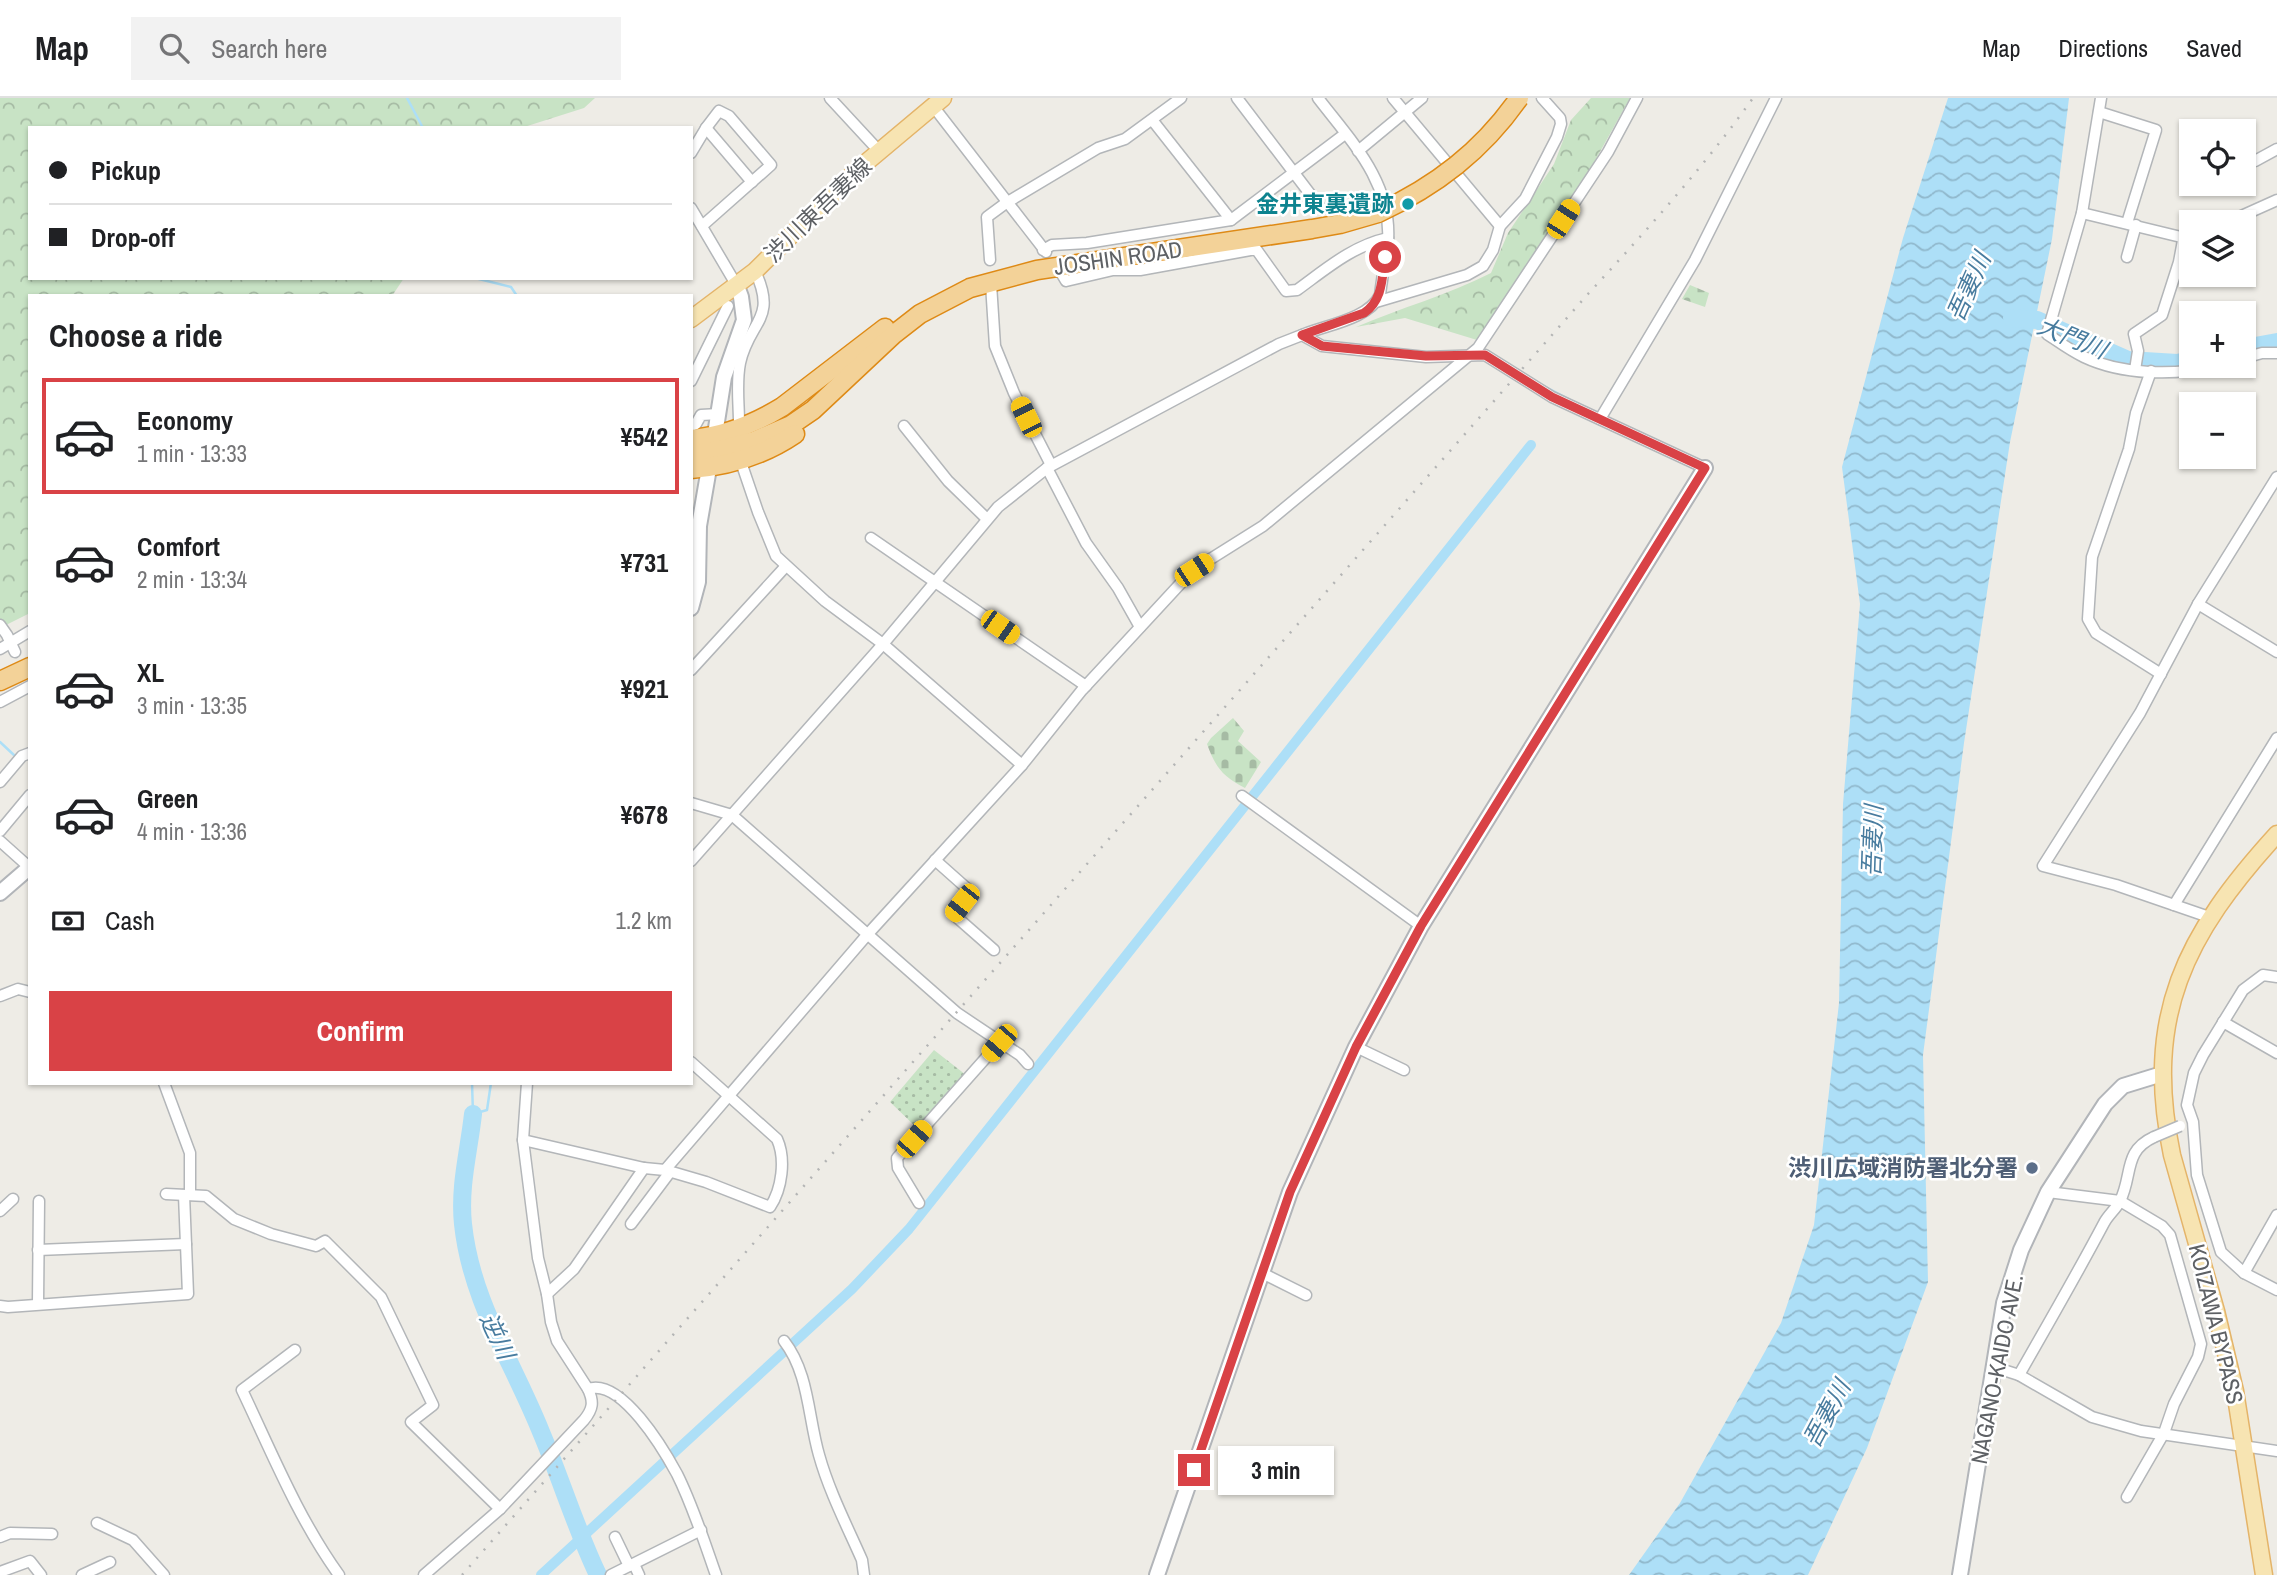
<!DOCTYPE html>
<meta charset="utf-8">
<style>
body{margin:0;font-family:"Archivo Narrow","Noto Sans JP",sans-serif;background:#f2f2f2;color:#202124;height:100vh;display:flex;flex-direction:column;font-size:26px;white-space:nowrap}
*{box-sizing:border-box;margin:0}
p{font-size:23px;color:#757577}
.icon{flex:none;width:38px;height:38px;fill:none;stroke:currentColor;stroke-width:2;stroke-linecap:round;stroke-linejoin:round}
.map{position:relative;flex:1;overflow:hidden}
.details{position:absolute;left:28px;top:196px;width:665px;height:791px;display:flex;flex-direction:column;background:#fff;border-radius:0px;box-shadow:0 2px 5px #0004}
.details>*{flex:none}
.hud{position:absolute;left:28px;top:28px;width:665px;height:154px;border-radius:0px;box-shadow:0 2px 5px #0004;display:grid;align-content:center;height:154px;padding:0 21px;background:#fff}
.fabs{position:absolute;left:2179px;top:21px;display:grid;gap:14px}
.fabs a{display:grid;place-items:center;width:77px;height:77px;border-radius:0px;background:#fff;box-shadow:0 2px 5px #0004;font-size:35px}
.end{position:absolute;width:32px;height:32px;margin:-16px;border:9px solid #d94246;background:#fff;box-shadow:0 0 0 4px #fff}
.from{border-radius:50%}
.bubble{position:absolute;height:49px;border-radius:0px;background:#fff;box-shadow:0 2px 5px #0004;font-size:23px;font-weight:700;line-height:49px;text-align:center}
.car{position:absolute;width:21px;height:42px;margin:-21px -10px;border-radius:9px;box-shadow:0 0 5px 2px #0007;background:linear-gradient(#f5c518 24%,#345 0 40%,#f5c518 0 76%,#345 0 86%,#f5c518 0)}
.hud b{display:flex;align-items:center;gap:24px;height:66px;font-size:26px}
.hud b+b{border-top:2px solid #e0e0e0}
.hud i{width:18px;height:18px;background:#202124}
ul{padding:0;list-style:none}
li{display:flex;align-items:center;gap:21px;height:116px;margin:0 14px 10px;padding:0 7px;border:4px solid transparent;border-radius:0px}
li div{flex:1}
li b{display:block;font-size:26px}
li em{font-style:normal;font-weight:700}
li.on{border-color:#d94246}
li>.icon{width:63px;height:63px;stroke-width:1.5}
h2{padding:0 21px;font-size:32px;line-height:84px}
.pay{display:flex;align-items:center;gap:18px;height:77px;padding:0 21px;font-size:26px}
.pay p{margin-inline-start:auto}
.cta{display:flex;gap:14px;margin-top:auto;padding:14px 21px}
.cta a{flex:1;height:80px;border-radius:0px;background:#d94246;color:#fff;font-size:28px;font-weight:700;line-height:80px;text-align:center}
header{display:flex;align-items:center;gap:42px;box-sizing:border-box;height:98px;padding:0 35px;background:#fff;border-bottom:2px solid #e0e0e0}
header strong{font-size:33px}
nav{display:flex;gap:38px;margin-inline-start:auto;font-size:24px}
.search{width:490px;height:63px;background:#f2f2f2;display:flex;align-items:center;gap:18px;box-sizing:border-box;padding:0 24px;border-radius:0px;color:#757577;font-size:26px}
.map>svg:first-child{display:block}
.grass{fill:url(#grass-dots)}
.forest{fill:url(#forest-crowns)}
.cemetery{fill:url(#cemetery-stones)}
.water{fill:url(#water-waves)}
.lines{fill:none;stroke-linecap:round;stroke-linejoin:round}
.stream{stroke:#addff7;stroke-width:2.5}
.canal{stroke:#addff7;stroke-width:10}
.river{stroke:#addff7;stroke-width:18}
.street-casing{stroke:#b3b6b9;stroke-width:13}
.secondary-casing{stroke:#b2b5b9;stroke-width:18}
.primary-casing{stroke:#e4b469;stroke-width:19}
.highway-casing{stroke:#de8a16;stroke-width:21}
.street{stroke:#fff;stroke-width:10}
.secondary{stroke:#fff;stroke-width:14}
.primary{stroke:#f7e4b2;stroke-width:16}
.highway{stroke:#f3d298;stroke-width:18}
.rail{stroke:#b4b5b5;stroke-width:2.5;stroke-dasharray:2 9;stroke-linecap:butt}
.street-bridge-casing{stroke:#b3b6b9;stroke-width:13;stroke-linecap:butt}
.highway-bridge-casing{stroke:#de8a16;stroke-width:21;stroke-linecap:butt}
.street-bridge{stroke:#fff;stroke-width:10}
.highway-bridge{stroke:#f3d298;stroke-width:18}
.route{stroke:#d94246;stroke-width:9}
.culture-dot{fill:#0f9aa8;stroke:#fff;stroke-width:2.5}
.service-dot{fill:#5c6f8a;stroke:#fff;stroke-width:2.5}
.labels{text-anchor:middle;stroke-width:5;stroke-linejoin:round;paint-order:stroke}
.culture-label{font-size:23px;font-weight:bold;fill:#0d838f;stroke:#fff;text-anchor:end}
.street-label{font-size:23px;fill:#5e6165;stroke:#fff}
.service-label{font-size:23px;font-weight:bold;fill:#4e5e75;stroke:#fff;text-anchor:end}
.water-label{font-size:24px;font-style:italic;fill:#487c9f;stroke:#fff}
</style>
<header>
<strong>Map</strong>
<div class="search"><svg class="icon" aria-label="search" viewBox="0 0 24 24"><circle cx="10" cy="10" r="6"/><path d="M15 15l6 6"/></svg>Search here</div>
<nav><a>Map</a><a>Directions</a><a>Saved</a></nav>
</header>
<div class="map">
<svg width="2277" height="1477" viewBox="0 0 2277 1477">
<defs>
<pattern id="grass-dots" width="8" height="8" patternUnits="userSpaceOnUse" patternTransform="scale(1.75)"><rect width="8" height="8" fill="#c8e3c5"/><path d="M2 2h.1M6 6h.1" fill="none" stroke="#a6bba4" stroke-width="1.8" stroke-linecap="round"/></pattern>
<pattern id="forest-crowns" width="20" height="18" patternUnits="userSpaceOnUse" patternTransform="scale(1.75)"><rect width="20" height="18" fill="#c8e3c5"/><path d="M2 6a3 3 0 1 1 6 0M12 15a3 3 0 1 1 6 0" fill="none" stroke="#a6bba4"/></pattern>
<pattern id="cemetery-stones" width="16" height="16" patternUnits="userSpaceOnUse" patternTransform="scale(1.75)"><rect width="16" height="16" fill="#c8e3c5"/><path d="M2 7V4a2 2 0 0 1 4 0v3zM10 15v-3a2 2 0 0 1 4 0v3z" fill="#a6bba4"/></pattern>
<pattern id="water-waves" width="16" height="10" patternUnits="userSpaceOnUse" patternTransform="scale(1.75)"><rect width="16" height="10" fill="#addff7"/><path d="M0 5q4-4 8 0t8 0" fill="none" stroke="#90b8cc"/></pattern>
</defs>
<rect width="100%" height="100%" fill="#eeece6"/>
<polygon class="grass" points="934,952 966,977 918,1031 890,1004"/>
<g class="forest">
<polygon points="0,0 595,0 584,10 521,30 30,30 30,180 404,180 392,198 30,198 30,515 0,530"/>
<path d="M1591,0H1630L1578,93L1477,242L1405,220L1356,229C1400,210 1448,197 1491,175L1508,135L1554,66L1571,22Z"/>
</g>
<g class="cemetery">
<polygon points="1690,187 1709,195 1705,209 1682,201"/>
<path d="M1233,620L1244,633L1238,643L1261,664L1245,690C1222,678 1216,670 1207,646L1211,640Z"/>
</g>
<polygon class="water" points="1948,0 2069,0 2052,141 2010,344 1964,645 1923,957 1928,1184 1867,1350 1808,1477 1629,1477 1680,1405 1781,1225 1814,1127 1839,905 1843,706 1860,506 1842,369 1903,140"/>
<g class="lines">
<g class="stream">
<polyline points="407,0 423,30"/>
<polyline points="475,180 511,189 517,198"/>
<polyline points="1538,285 1582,308"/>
<polyline points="0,644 15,658 19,658"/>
<polyline points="472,985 473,1016 487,1012 491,985"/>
</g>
<polyline class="canal" points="541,1477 852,1191 909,1131 1531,347"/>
<g class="river">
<polyline points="2012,220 2037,222 2128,262 2177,265 2191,262"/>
<polyline points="2244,250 2277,244"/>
<path d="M473,1016C469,1053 459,1088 463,1126C471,1203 513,1264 541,1334C561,1381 576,1431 598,1477"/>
</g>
<defs>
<g id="street">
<polyline points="830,0 879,53"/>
<polyline points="1237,0 1320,109"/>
<polyline points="1393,0 1500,128"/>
<path d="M2101,0L2082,115L2047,236C2059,244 2071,253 2084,259C2122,277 2175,278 2215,268"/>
<polyline points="933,8 1046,154"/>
<polyline points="2099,14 2156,32 2127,125"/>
<polyline points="706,30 752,84"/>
<polyline points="1358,53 1422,0"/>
<polyline points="691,55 706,30 719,13 729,18 771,67 702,128"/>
<polyline points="2255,63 2277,51"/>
<polyline points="691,110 737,188"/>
<polyline points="2082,115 2181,139 2191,134"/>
<polyline points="1231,122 1345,36"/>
<polyline points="2228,124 2277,102"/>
<polyline points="1043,152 1052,147 1087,145 1231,122 1153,23"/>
<polyline points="2127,159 2136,127"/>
<polyline points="990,162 987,119 1006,105 1098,50 1125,41 1181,0"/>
<path d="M1060,173L1066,183L1113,172H1140L1256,151L1286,193L1297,192C1326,171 1352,148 1388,140"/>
<polyline points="991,186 995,248 1014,295 1051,367"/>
<polyline points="1376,204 1467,177 1483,168 1493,152 1500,128 1525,101 1557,39 1561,26 1560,20 1542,0"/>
<path d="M1302,237C1326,227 1369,221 1380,197C1382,179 1386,161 1388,143C1392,84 1351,43 1318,0"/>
<polyline points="2244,260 2262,255 2277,255"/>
<polyline points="2135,272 2138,253 2134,236 2162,217 2179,164 2184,137"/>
<polyline points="2151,273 2136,315 2129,351 2092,459 2088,521 2096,535 2161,576"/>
<polyline points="691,283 728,208"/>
<polyline points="1600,321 1695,162 1776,0"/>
<path d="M739,325C739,305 736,285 740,265C749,223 778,222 755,173"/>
<polyline points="691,328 696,326 701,317 719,316"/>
<polyline points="904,328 948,383 987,421"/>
<polyline points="742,367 758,414 776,458 825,503 883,546 1022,667"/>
<polyline points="1047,370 1086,445 1118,490 1140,529"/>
<polyline points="871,440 1086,588"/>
<polyline points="2198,506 2277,554"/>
<polyline points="0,527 7,537 15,554"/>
<polyline points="0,551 30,533"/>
<polyline points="691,572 786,468"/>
<polyline points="0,604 30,588"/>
<polyline points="0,684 22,658 30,655"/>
<polyline points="1242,698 1421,828"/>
<polyline points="691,705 732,717 957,915 1020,957 1028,966"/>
<polyline points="0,733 30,697"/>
<polyline points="0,743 29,769"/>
<polyline points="935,762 971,794 953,816 994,852"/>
<polyline points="691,763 883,546 998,409 1047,370 1279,246 1302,237 1322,248 1426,259 1485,257 1552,299 1705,370"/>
<polyline points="2174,807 2277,640"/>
<polyline points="2209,819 2116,787 2043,768 2140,615 2198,506 2277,379"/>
<polyline points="2277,879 2263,877 2243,892 2203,957 2194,975 2187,1007 2193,1024 2197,1077 2221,1154 2244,1175 2277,1192"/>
<polyline points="0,898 18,891 30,894"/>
<polyline points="2223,924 2277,955"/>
<polyline points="1356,949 1404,972"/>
<polyline points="164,985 190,1055 190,1097"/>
<path d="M523,1042L644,1070L665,1072L706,1084L770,1109C782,1091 786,1061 777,1041L691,964"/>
<polyline points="665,1072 867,837 1022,667 1082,592 1193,472 1263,428 1478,250 1608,54 1637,0"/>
<polyline points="2048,1094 2120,1103 2162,1128 2170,1137 2201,1246 2198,1259 2174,1306 2164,1335 2127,1399"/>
<polyline points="166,1096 206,1098 234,1121 271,1136 316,1148 325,1143 381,1199 433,1307 411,1324 500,1411"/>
<polyline points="919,1105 898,1070 897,1060 999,945"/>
<polyline points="0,1113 13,1101"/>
<polyline points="631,1126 670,1074"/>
<polyline points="38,1152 186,1146"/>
<polyline points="1262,1175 1306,1197"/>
<polyline points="2244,1175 2277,1117"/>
<polyline points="547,1196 574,1171 644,1070"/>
<polyline points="38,1205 39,1103"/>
<polyline points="0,1208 8,1209 188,1196 184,1097"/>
<path d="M784,1243C809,1275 808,1319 819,1357C829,1393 847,1428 862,1462L864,1477"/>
<path d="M295,1252L242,1292C272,1355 298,1420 339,1477"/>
<polyline points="1994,1269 2019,1277 2092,1319 2141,1333 2277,1353"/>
<path d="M2019,1277C2048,1226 2077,1176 2104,1125C2108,1117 2116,1111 2120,1103C2133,1077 2123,1053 2154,1039"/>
<path d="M588,1291C621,1279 664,1352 677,1376C693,1408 704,1443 716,1477"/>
<polyline points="97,1425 133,1442 164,1477"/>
<polyline points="0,1439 10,1435 52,1436"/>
<polyline points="615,1439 629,1468"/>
<polyline points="634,1466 639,1477"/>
<polyline points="0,1474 30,1463 41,1477"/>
<polyline points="82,1477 110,1464"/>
<path d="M424,1477L500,1411L584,1322C593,1311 594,1304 588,1291L557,1243L551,1224L547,1196L538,1160L523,1042L527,985"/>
<polyline points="611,1477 701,1432"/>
</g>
<g id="secondary">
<polyline points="716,330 724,279 744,222 741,199 737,188"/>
<polyline points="691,510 698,484 699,428 708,376"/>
<polyline points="0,795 30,769"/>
<polyline points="1157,1477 1290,1094 1356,949 1421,828 1705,370"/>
<polyline points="1960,1477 2004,1205 2021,1152 2048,1094 2105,1006 2123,988 2162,976"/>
</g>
<g id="primary">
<polyline points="691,221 755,173 856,73 943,0"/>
<path d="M2264,1477L2235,1293L2216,1213L2172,1057C2143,918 2185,837 2277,736"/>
</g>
<g id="highway">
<path d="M691,341C724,338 754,326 782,309L885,230"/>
<polyline points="691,357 724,351 754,343 791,327 813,312 893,237 920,216 970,190 1037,172 1312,131 1340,126 1378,115"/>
<path d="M691,371C728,368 764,357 795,336"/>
<polyline points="0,583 30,569"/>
</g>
</defs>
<use href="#street" class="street-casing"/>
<use href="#secondary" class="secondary-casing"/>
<use href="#primary" class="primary-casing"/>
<use href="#highway" class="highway-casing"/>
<use href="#street" class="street"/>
<use href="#secondary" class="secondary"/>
<use href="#primary" class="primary"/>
<use href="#highway" class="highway"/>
<path class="rail" d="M462,1477L1588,196C1646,133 1703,70 1753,0"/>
<defs>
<polyline id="street-bridge" points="2154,1039 2180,1028"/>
<path id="highway-bridge" d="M1378,115C1436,88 1482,53 1519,0"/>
</defs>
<use href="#street-bridge" class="street-bridge-casing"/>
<use href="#highway-bridge" class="highway-bridge-casing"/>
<use href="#street-bridge" class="street-bridge"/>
<use href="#highway-bridge" class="highway-bridge"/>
</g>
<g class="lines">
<path class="route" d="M1194,1372L1290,1094L1356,949L1421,828L1705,370L1552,299L1485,257L1426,258L1322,248L1302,237L1364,215C1383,202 1382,180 1385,159"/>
</g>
<circle class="culture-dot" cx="1408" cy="106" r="7"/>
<circle class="service-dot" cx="2032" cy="1070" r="7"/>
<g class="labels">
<g class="culture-label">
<text x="1394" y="114">金井東裏遺跡</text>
</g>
<g class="street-label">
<text transform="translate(818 112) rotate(-44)" y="8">渋川東吾妻線</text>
<text transform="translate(1118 160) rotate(-8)" y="8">JOSHIN ROAD</text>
<text transform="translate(2216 1226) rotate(76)" y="8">KOIZAWA BYPASS</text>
<text transform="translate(1997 1271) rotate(-79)" y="8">NAGANO-KAIDO AVE.</text>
</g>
<g class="service-label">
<text x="2018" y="1078">渋川広域消防署北分署</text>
</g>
<g class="water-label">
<text transform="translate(1969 189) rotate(-66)" y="8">吾妻川</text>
<text transform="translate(2072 240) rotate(22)" y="8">大門川</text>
<text transform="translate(1873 743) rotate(-88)" y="8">吾妻川</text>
<text transform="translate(497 1238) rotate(65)" y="8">逆川</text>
<text transform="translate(1827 1316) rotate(-62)" y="8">吾妻川</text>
</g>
</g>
</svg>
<div class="fabs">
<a><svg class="icon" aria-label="locate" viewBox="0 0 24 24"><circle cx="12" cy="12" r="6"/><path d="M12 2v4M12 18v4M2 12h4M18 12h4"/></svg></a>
<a><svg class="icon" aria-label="layers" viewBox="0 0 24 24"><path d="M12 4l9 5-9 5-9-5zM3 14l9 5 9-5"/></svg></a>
<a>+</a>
<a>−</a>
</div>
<i class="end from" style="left:1385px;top:159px"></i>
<i class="end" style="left:1194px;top:1372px"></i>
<div class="bubble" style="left:1218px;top:1348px;width:116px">3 min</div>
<i class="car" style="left:1563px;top:121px;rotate:33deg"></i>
<i class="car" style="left:1026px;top:319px;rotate:334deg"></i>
<i class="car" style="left:1194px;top:472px;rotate:57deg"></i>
<i class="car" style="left:1000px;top:529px;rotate:125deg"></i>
<i class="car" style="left:962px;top:805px;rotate:218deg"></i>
<i class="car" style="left:999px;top:945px;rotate:221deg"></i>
<i class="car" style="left:914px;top:1041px;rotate:41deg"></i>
<div class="hud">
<b><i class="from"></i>Pickup</b>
<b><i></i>Drop-off</b>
</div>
<section class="details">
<h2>Choose a ride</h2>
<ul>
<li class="on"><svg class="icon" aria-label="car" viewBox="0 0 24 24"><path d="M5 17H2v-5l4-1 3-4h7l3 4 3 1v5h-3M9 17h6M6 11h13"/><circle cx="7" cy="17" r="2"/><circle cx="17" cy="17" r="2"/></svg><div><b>Economy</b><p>1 min · 13:33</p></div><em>¥542</em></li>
<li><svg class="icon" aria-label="car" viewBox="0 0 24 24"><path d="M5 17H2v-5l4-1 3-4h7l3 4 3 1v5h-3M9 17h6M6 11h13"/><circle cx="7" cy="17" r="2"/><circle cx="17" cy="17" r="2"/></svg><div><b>Comfort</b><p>2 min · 13:34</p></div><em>¥731</em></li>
<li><svg class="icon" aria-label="car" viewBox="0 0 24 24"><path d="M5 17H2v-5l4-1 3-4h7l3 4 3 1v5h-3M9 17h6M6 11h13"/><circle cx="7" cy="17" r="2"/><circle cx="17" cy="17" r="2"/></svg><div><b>XL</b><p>3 min · 13:35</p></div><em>¥921</em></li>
<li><svg class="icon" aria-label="car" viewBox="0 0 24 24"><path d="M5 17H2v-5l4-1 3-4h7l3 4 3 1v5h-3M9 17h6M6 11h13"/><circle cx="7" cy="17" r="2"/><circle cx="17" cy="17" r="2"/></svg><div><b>Green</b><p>4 min · 13:36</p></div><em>¥678</em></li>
</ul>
<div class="pay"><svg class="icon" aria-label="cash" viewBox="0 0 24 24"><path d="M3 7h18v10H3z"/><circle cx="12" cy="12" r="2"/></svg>Cash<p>1.2 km</p></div>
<div class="cta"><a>Confirm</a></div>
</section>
</div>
